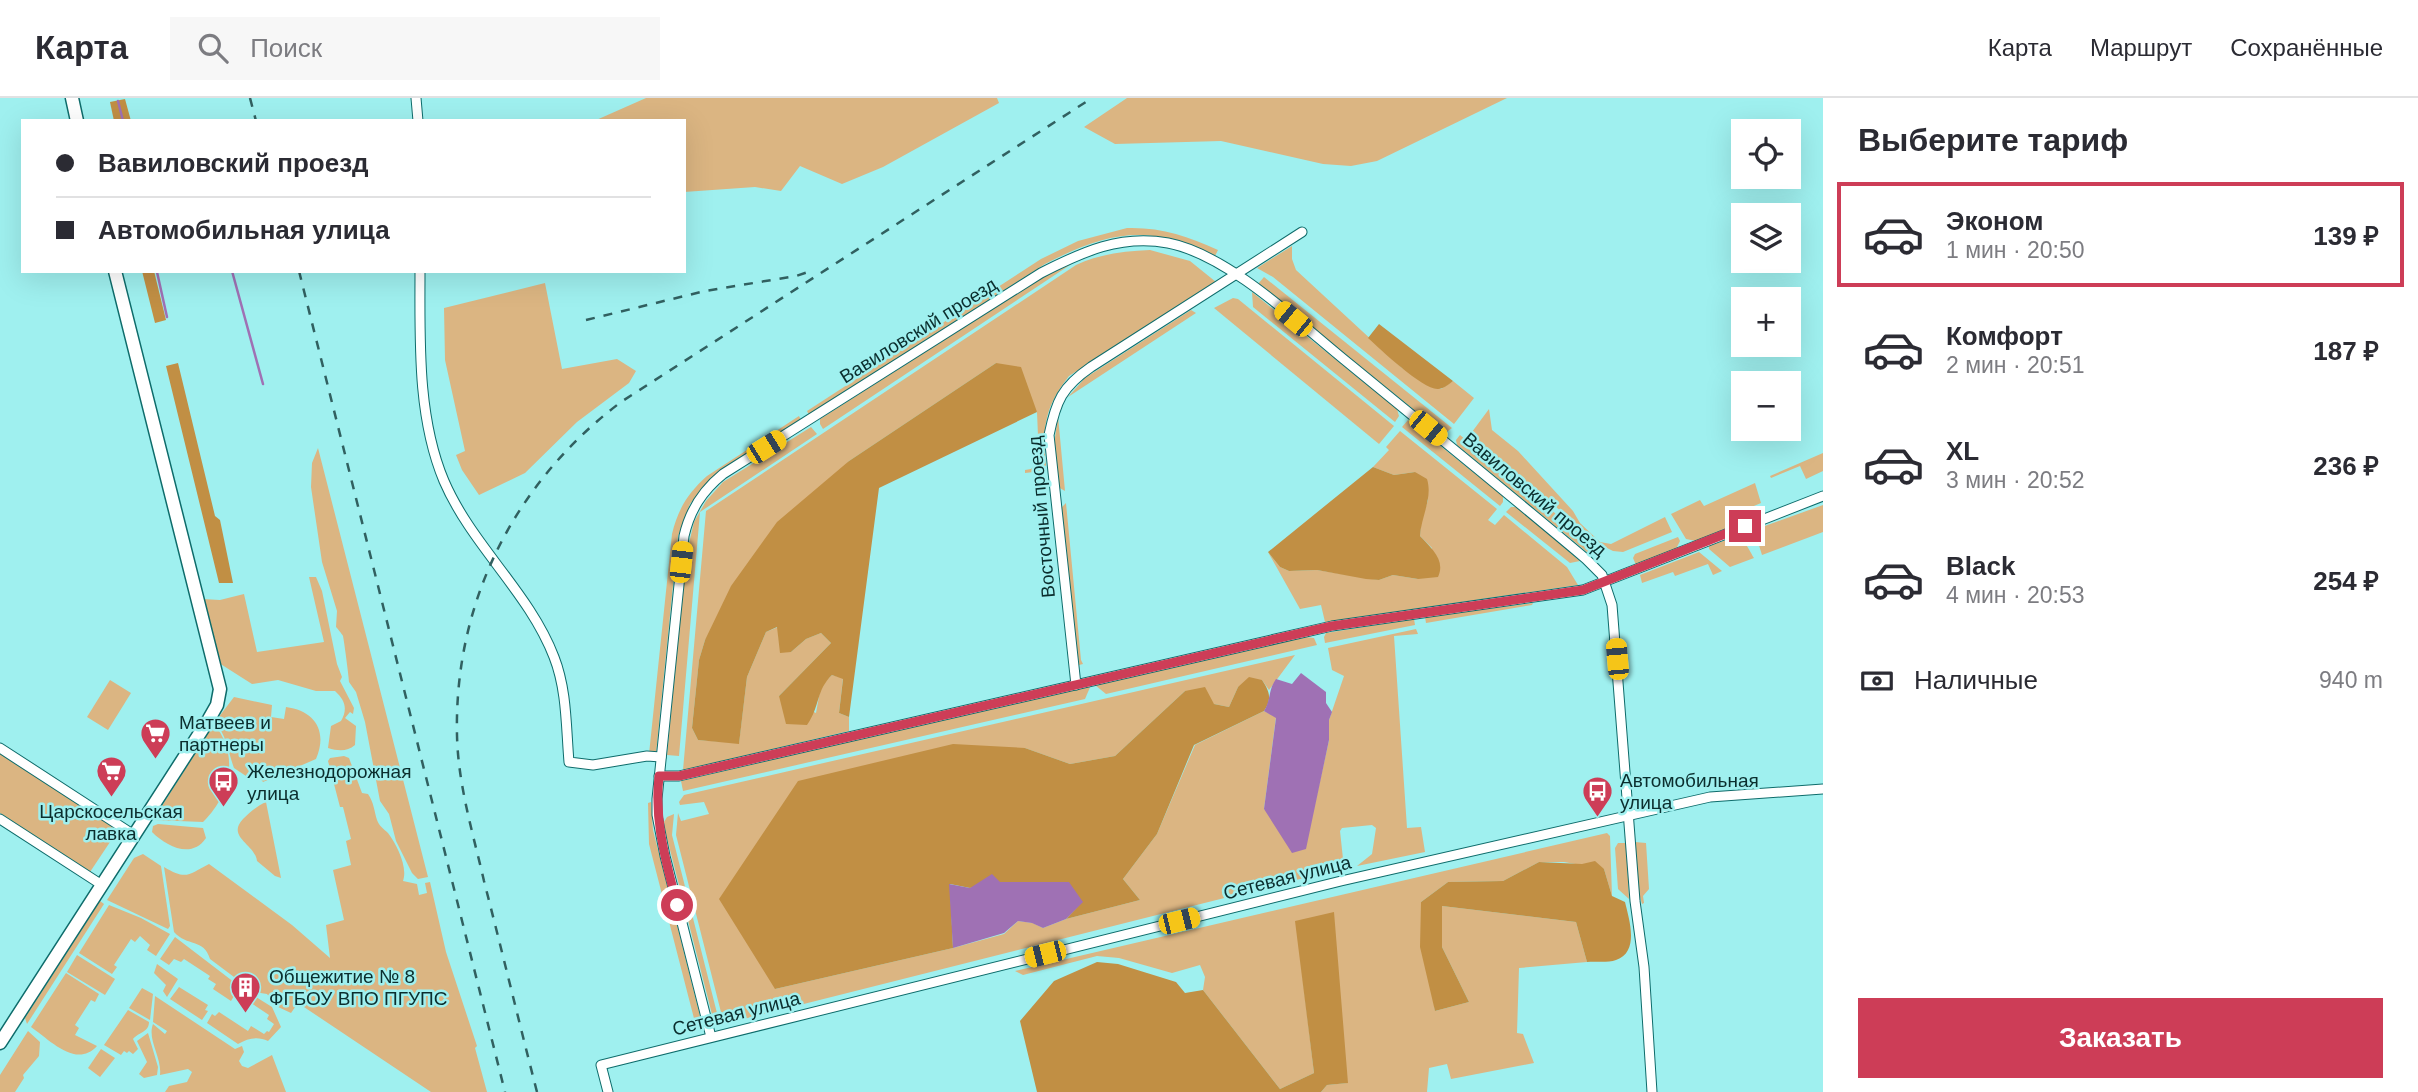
<!DOCTYPE html>
<html lang="ru">
<meta charset="utf-8">
<style>
body{margin:0;font-family:Arial,sans-serif;background:#f7f7f7;color:#2b2b33;height:100vh;display:flex;flex-direction:column;font-size:26px;white-space:nowrap}
*{box-sizing:border-box;margin:0}
p{font-size:23px;color:#7c7c81}
.icon{flex:none;width:38px;height:38px;fill:none;stroke:currentColor;stroke-width:2;stroke-linecap:round;stroke-linejoin:round}
.map{position:relative;flex:1;overflow:hidden}
.drawer{display:flex;flex-direction:column;background:#fff;width:595px}
.drawer>*{flex:none}
.top-card{position:absolute;left:21px;top:21px;width:665px;height:154px;border-radius:0px;box-shadow:0 7px 28px #0002;display:grid;align-content:center;height:154px;padding:0 35px;background:#fff}
.controls{position:absolute;left:1731px;top:21px;display:grid;gap:14px}
.controls a{display:grid;place-items:center;width:70px;height:70px;border-radius:0px;background:#fff;box-shadow:0 7px 28px #0002;font-size:35px}
.end{position:absolute;width:32px;height:32px;margin:-16px;border:9px solid #cd3d57;background:#fff;box-shadow:0 0 0 4px #fff}
.from{border-radius:50%}
.car{position:absolute;width:21px;height:42px;margin:-21px -10px;border-radius:9px;box-shadow:0 0 5px 2px #0007;background:linear-gradient(#f5c518 24%,#345 0 40%,#f5c518 0 76%,#345 0 86%,#f5c518 0)}
.top-card b{display:flex;align-items:center;gap:24px;height:66px;font-size:26px}
.top-card b+b{border-top:2px solid #e1e1e2}
.top-card i{width:18px;height:18px;background:#2b2b33}
ul{padding:0;list-style:none}
li{display:flex;align-items:center;gap:21px;height:105px;margin:0 14px 10px;padding:0 21px;border:4px solid transparent;border-radius:0px}
li div{flex:1}
li b{display:block;font-size:26px}
li em{font-style:normal;font-weight:600}
li.current{border-color:#cd3d57}
li>.icon{width:63px;height:63px;stroke-width:1.5}
h2{padding:0 35px;font-size:32px;line-height:84px}
.pay{display:flex;align-items:center;gap:18px;height:77px;padding:0 35px;font-size:26px}
.pay p{margin-inline-start:auto}
.action{display:flex;gap:14px;margin-top:auto;padding:14px 35px}
.action a{flex:1;height:80px;border-radius:0px;background:#cd3d57;color:#fff;font-size:28px;font-weight:600;line-height:80px;text-align:center}
header{display:flex;align-items:center;gap:42px;box-sizing:border-box;height:98px;padding:0 35px;background:#fff;border-bottom:2px solid #e1e1e2}
header strong{font-size:33px}
nav{display:flex;gap:38px;margin-inline-start:auto;font-size:24px}
.search{width:490px;height:63px;background:#f7f7f7;display:flex;align-items:center;gap:18px;box-sizing:border-box;padding:0 24px;border-radius:0px;color:#7c7c81;font-size:26px}
main{display:flex;flex:1;min-height:0}
.map>svg:first-child{display:block}
.green{fill:#dbb582}
.forest{fill:#c18f44}
.water{fill:#9f71b4}
.lines{fill:none;stroke-linecap:round;stroke-linejoin:round}
.stream{stroke:#9f71b4;stroke-width:2.5}
.street-casing{stroke:#0e6c6b;stroke-width:11}
.secondary-casing{stroke:#0e6c6b;stroke-width:15}
.street{stroke:#fff;stroke-width:9}
.secondary{stroke:#fff;stroke-width:12}
.rail{stroke:#316060;stroke-width:2.5;stroke-dasharray:9 9;stroke-linecap:butt}
.route{stroke:#cd3d57;stroke-width:9}
.labels{text-anchor:middle;stroke-width:5;stroke-linejoin:round;paint-order:stroke}
.street-label{font-size:19px;fill:#0b2e2e;stroke:#9ff0ef}
.poi-label{font-size:19px;fill:#0b2e2e;stroke:#9ff0ef;text-anchor:start}
</style>
<header>
<strong>Карта</strong>
<div class="search"><svg class="icon" aria-label="search" viewBox="0 0 24 24"><circle cx="10" cy="10" r="6"/><path d="M15 15l6 6"/></svg>Поиск</div>
<nav><a>Карта</a><a>Маршрут</a><a>Сохранённые</a></nav>
</header>
<main>
<div class="map">
<svg width="1823" height="994" viewBox="0 0 1823 994">
<rect width="100%" height="100%" fill="#9ff0ef"/>
<g class="green">
<polygon points="646,0 997,0 999,5 883,69 842,86 800,68 781,93 755,89 684,94 684,23 594,23"/>
<polygon points="1127,0 1507,0 1377,63 1351,68 1323,66 1221,43 1115,46 1084,29"/>
<path d="M1127,130C1161,129 1187,138 1218,152L1215,158C1148,125 1109,133 1045,166L809,317L807,313L1041,161L1078,143Z"/>
<polygon points="1292,148 1292,161 1296,172 1402,270 1441,291 1453,283 1474,300 1454,326 1273,179 1257,170"/>
<path d="M1150,152L1190,163L1216,184L1069,278C1045,309 1042,329 1046,367L1042,373L1025,375V372L1031,371L1039,362L1037,314L996,265L849,363L705,542L699,562L692,630L698,642L739,645L747,579L766,534L778,529L779,542L791,554L806,541L821,535L831,545L779,598L816,615L821,587L832,577L843,580L839,615L849,619V633L683,672L706,413L1076,167C1100,156 1124,153 1150,152Z"/>
<polygon points="1076,163 823,331 820,326 820,321 1043,179"/>
<polygon points="1264,179 1452,330 1444,336 1258,186"/>
<polygon points="545,185 562,271 617,261 636,273 629,285 577,324 525,375 479,397 462,372 456,357 465,353 445,262 444,210"/>
<polygon points="1252,194 1397,311 1399,318 1395,324 1253,209"/>
<polygon points="1233,200 1238,201 1394,328 1379,346 1214,210"/>
<polygon points="1191,212 1196,215 1068,299 1085,280"/>
<polygon points="1489,311 1492,332 1518,353 1573,413 1580,425 1600,444 1611,446 1665,419 1672,434 1623,454 1613,453 1605,449 1469,338"/>
<path d="M799,318L801,322L710,381L690,406L678,438L656,656H649L672,436C678,411 688,395 707,378Z"/>
<polygon points="1058,318 1065,393 1058,389 1054,347"/>
<polygon points="1408,322 1503,398 1503,404 1500,408 1402,329"/>
<polygon points="811,329 817,336 700,414 679,658 667,657 686,458 694,424 706,403 723,384"/>
<polygon points="1400,333 1497,411 1488,422 1495,427 1504,417 1567,469 1578,487 1325,524 1321,507 1300,511 1268,454 1280,469 1289,473 1317,472 1379,482 1393,477 1418,481 1432,450 1420,438 1421,424 1428,402 1415,374 1394,377 1373,369 1389,352 1386,349"/>
<polygon points="1460,337 1595,448 1588,455 1457,347 1456,342"/>
<path d="M318,350L428,779L418,781L412,775L396,743L389,716L380,703L365,624L356,594L349,584C349,580 344,542 343,538C342,536 337,530 336,529L337,513L322,464L311,389L312,365Z"/>
<polygon points="1823,355 1823,373 1806,381 1800,368 1771,380 1770,378"/>
<polygon points="1755,385 1761,405 1730,418 1734,427 1696,443 1686,441 1671,416 1700,402 1704,408"/>
<polygon points="1066,405 1081,562 1083,566 1079,567 1061,410"/>
<polygon points="1823,407 1823,434 1762,457 1756,438 1762,429"/>
<polygon points="1511,409 1517,409 1580,463 1570,465 1506,414"/>
<polygon points="1678,439 1680,443 1676,451 1636,467 1633,460 1635,456"/>
<path d="M1732,440C1745,440 1748,450 1754,460L1730,469L1709,451V448Z"/>
<polygon points="1699,454 1722,473 1713,477 1708,466 1675,478 1673,474 1642,485 1640,477"/>
<path d="M309,479H316L322,493L337,566L342,579L340,583L354,610L353,616L350,614L345,620L356,628L355,647C347,654 338,653 328,650L331,628L341,623C348,611 345,602 335,593H316L278,582L252,586L219,565L203,501L220,502L244,496L257,554L324,544Z"/>
<polygon points="1533,505 1532,507 1426,525 1425,519"/>
<polygon points="1414,521 1415,527 1325,545 1324,539 1326,535"/>
<polygon points="1416,531 1418,536 1394,538 1407,730 1421,729 1425,754 1357,768 1372,756 1376,730 1372,727 1342,730 1340,733 1344,770 724,926 676,737 678,715 681,723 709,716 704,704 680,707 679,704 684,697 1295,557 1269,592 1262,582 1238,589 1229,609 1214,606 1185,593 1115,658 1070,666 1025,650 775,891 953,850 1004,836 1018,823 1033,825 1043,830 1066,821 1140,802 1123,781 1157,736 1195,647 1264,613 1276,619 1264,711 1305,751 1329,642 1329,622 1344,578 1332,572 1328,550"/>
<polygon points="1305,539 1314,540 1317,547 1106,596 1095,587"/>
<polygon points="110,582 131,595 108,632 87,619"/>
<polygon points="1091,587 1085,601 683,693 681,683"/>
<path d="M234,599L272,607L271,619L284,621L286,609C315,613 328,633 316,661L263,684L257,676L249,680L234,670C228,654 227,638 215,624Z"/>
<path d="M214,626C240,657 230,698 203,724L153,722Z"/>
<polygon points="0,655 118,732 90,774 0,715"/>
<path d="M344,658L349,660L362,695L368,696C374,705 374,712 377,722C379,728 384,731 388,735C397,747 408,769 403,783L417,786L419,797L427,795L425,785L430,784L446,854L477,948L475,950L487,994H431L298,905L291,915L276,908L267,896L254,894L210,861C204,840 187,849 174,834L164,769C187,783 189,776 209,766L292,827L330,860L326,827L344,822L333,772L351,767L346,743L351,741L343,709H340L328,663L330,660Z"/>
<path d="M266,704L281,780L275,778L257,763C255,746 226,739 243,721C250,714 257,708 266,704Z"/>
<polygon points="651,704 653,732 702,926 702,931 697,932 649,746 648,705"/>
<polygon points="674,716 672,737 719,923 715,928 666,736 664,724 667,719"/>
<path d="M158,726L203,730L206,740C192,761 167,749 152,734L153,728Z"/>
<polygon points="1607,735 1610,738 1612,798 1604,771 1564,764 1539,764 1503,783 1448,784 1421,804 1435,913 1469,904 1442,849 1442,808 1576,824 1587,864 1519,870 1517,935 1523,936 1534,965 1451,981 1447,966 1429,970 1427,994 1321,994 1327,987 1347,985 1296,823 1314,975 1280,991 1203,892 1205,879 1200,867 1172,875 1119,860 1097,858 1023,877 1015,873"/>
<polygon points="1635,744 1646,745 1649,791 1643,798 1644,805 1642,806 1639,795"/>
<polygon points="1618,745 1626,745 1629,801 1618,791 1615,750"/>
<polygon points="143,756 161,768 170,828 168,831 107,802 134,760"/>
<polygon points="100,803 104,806 27,926 25,920"/>
<polygon points="109,807 141,820 170,836 156,858 147,852 150,847 140,838 135,844 131,841 114,867 117,869 112,876 79,855"/>
<path d="M175,839L243,891L272,909L281,929L268,943C258,938 248,940 238,946L207,925L212,916L215,918L219,914L248,933L251,928L264,936L267,933L269,934L274,926L267,921L269,917L245,901L243,903L234,898L231,903L213,891L216,886L208,881L210,878L184,861L181,864L174,861L169,867L160,861Z"/>
<polygon points="77,857 115,881 105,897 67,874"/>
<polygon points="157,866 178,881 167,899 163,893 166,887 154,875"/>
<path d="M66,875L99,896L95,904L91,902L75,927L79,930L75,937L97,948C76,971 50,942 31,929Z"/>
<polygon points="179,889 208,907 205,912 208,913 202,922 170,901"/>
<polygon points="142,890 153,896 150,922 129,910"/>
<path d="M155,898L235,951L242,948L244,954L239,963L242,968L248,970L272,957L286,994H165L169,988L187,984L192,974L188,971L160,977C162,959 147,942 153,926L165,936L167,933L153,924Z"/>
<path d="M128,912L149,924C149,934 139,934 133,941L138,951L133,956L129,953L127,955L124,953L121,957L104,947Z"/>
<polygon points="28,933 40,944 39,958 23,977 24,980 15,994 0,994 0,977"/>
<polygon points="148,935 158,969 157,977 144,980 139,976 147,964 137,943"/>
<polygon points="101,951 115,960 100,979 88,970"/>
</g>
<g class="forest">
<polygon points="125,1 131,23 114,23 110,4"/>
<polygon points="142,173 154,173 166,222 155,225"/>
<path d="M1379,226L1453,283C1448,287 1443,291 1438,291C1423,292 1380,251 1368,240Z"/>
<polygon points="178,265 215,418 220,422 233,485 219,485 166,268"/>
<path d="M996,265L1021,269L1037,314L879,390L849,619L839,615L843,581L832,577C816,592 820,609 807,627L786,626L779,598L831,545L821,535L806,541L791,554L780,555L777,529L766,534L747,579L739,646L698,642L692,630L699,562L705,542L731,488L777,424L849,363Z"/>
<path d="M1373,369L1394,377L1415,374L1427,381C1433,400 1421,419 1420,438C1431,450 1446,462 1438,479L1418,481L1393,477L1379,482L1366,481L1317,472L1289,473L1280,469L1268,454Z"/>
<path d="M1249,579L1262,582C1270,594 1272,601 1264,613L1194,647L1157,736L1123,781L1140,802L1066,821L1082,804L1033,785L1000,784L970,790L950,786L953,850L775,891L719,801L798,683L953,646L1025,650L1070,666L1115,658L1185,593L1205,589L1214,606L1229,609L1238,589Z"/>
<path d="M1595,763L1604,771L1612,798L1625,804C1629,821 1640,854 1616,862C1608,865 1595,863 1587,864L1576,824L1442,808V849L1469,904L1435,913L1420,849L1421,804L1448,784L1503,783L1539,764L1582,766Z"/>
<polygon points="1334,814 1348,985 1327,987 1321,994 1037,994 1020,923 1054,883 1097,864 1118,866 1176,884 1185,895 1203,892 1280,991 1314,975 1295,823"/>
</g>
<g class="water">
<path d="M1301,575L1326,594V605L1332,614L1329,622V642L1306,751L1292,755L1264,711L1276,620L1264,613C1271,602 1268,592 1276,581L1292,586Z"/>
<polygon points="992,776 1000,784 1069,784 1083,804 1066,821 1043,830 1032,825 1018,823 1004,835 953,850 949,786 970,790"/>
</g>
<g class="lines">
<g class="stream">
<polyline points="118,3 123,23"/>
<polyline points="161,173 157,174 167,219"/>
<polyline points="232,173 263,286"/>
</g>
<defs>
<g id="street">
<polyline points="416,0 418,23"/>
<path d="M420,173C420,242 417,319 444,383C472,448 529,494 554,559C567,592 566,629 569,664L593,667L647,658L661,659"/>
<path d="M1076,587L1049,337C1056,303 1062,289 1091,269L1302,134"/>
<polyline points="0,650 134,737"/>
<polyline points="659,678 679,678 1332,528 1583,492 1823,398"/>
<polyline points="0,721 102,787"/>
<path d="M711,939L665,758L657,717V701L684,438C690,412 702,393 723,376L1041,175C1082,154 1121,136 1168,145C1230,157 1303,229 1352,268C1430,332 1509,396 1586,461L1602,477L1612,507L1635,803L1644,869L1652,994"/>
<polyline points="608,994 601,967 1341,783 1710,699 1823,691"/>
</g>
<g id="secondary">
<polyline points="72,0 77,23"/>
<polyline points="0,945 209,621 217,607 220,591 115,173"/>
</g>
</defs>
<use href="#street" class="street-casing"/>
<use href="#secondary" class="secondary-casing"/>
<use href="#street" class="street"/>
<use href="#secondary" class="secondary"/>
<g class="rail">
<polyline points="250,0 256,23"/>
<polyline points="299,173 505,994"/>
<polyline points="586,222 705,193 796,178 811,173"/>
<path d="M537,994C519,924 502,853 484,783C473,735 458,687 457,637C454,503 515,384 621,304L1092,0"/>
</g>
</g>
<g class="lines">
<path class="route" d="M677,807C666,763 654,724 659,678H679L1332,528L1583,492L1745,428"/>
</g>
<defs>
<symbol id="supermarket-pin" viewBox="-11 -11 22 30"><path d="M0 17L-7.5 6A9.5 9.5 0 1 1 7.5 6Z" fill="#cd3d57" stroke="#9ff0ef"/><path d="M-6-5.5h2.5l.6 2H6L4.5 2H-2.5L-4.4-4H-6ZM-1.5 3.2a1.3 1.3 0 1 0 .1 0ZM3 3.2a1.3 1.3 0 1 0 .1 0Z" fill="#fff"/></symbol>
<symbol id="bus-pin" viewBox="-11 -11 22 30"><path d="M0 17L-7.5 6A9.5 9.5 0 1 1 7.5 6Z" fill="#cd3d57" stroke="#9ff0ef"/><path d="M-5-6H5V4H4V6H2V4H-2V6H-4V4H-5ZM-3.5-4V0h7V-4ZM-3.5 1.2v1.5H-2V1.2ZM2 1.2v1.5H3.5V1.2Z" fill="#fff"/></symbol>
<symbol id="building-pin" viewBox="-11 -11 22 30"><path d="M0 17L-7.5 6A9.5 9.5 0 1 1 7.5 6Z" fill="#cd3d57" stroke="#9ff0ef"/><path d="M-4-6H4V6H1V3H-1V6H-4ZM-2.5-4.3h1.7v1.8h-1.7ZM.8-4.3h1.7v1.8H.8ZM-2.5-1h1.7V.8h-1.7ZM.8-1h1.7V.8H.8Z" fill="#fff"/></symbol>
</defs>
<g fill-rule="evenodd">
<use href="#supermarket-pin" x="138" y="618" width="35" height="47"/>
<use href="#supermarket-pin" x="94" y="656" width="35" height="47"/>
<use href="#bus-pin" x="206" y="666" width="35" height="47"/>
<use href="#bus-pin" x="1580" y="676" width="35" height="47"/>
<use href="#building-pin" x="228" y="872" width="35" height="47"/>
</g>
<g class="labels">
<g class="street-label">
<text transform="translate(918 232) rotate(-32)" y="7">Вавиловский проезд</text>
<text transform="translate(1535 396) rotate(40)" y="7">Вавиловский проезд</text>
<text transform="translate(1041 419) rotate(-95)" y="7">Восточный проезд</text>
<text transform="translate(1287 779) rotate(-14)" y="7">Сетевая улица</text>
<text transform="translate(736 915) rotate(-14)" y="7">Сетевая улица</text>
</g>
<g class="poi-label">
<text x="179" y="631">Матвеев и<tspan x="179" dy="22">партнеры</tspan></text>
<text x="247" y="680">Железнодорожная<tspan x="247" dy="22">улица</tspan></text>
<text x="1620" y="689">Автомобильная<tspan x="1620" dy="22">улица</tspan></text>
<text x="111" y="720" text-anchor="middle">Царскосельская<tspan x="111" dy="22">лавка</tspan></text>
<text x="269" y="885">Общежитие № 8<tspan x="269" dy="22">ФГБОУ ВПО ПГУПС</tspan></text>
</g>
</g>
</svg>
<div class="controls">
<a><svg class="icon" aria-label="locate" viewBox="0 0 24 24"><circle cx="12" cy="12" r="6"/><path d="M12 2v4M12 18v4M2 12h4M18 12h4"/></svg></a>
<a><svg class="icon" aria-label="layers" viewBox="0 0 24 24"><path d="M12 4l9 5-9 5-9-5zM3 14l9 5 9-5"/></svg></a>
<a>+</a>
<a>−</a>
</div>
<i class="end from" style="left:677px;top:807px"></i>
<i class="end" style="left:1745px;top:428px"></i>
<i class="car" style="left:1293px;top:221px;rotate:309deg"></i>
<i class="car" style="left:1428px;top:330px;rotate:129deg"></i>
<i class="car" style="left:766px;top:349px;rotate:58deg"></i>
<i class="car" style="left:681px;top:464px;rotate:6deg"></i>
<i class="car" style="left:1617px;top:561px;rotate:355deg"></i>
<i class="car" style="left:1179px;top:823px;rotate:76deg"></i>
<i class="car" style="left:1045px;top:856px;rotate:256deg"></i>
<div class="top-card">
<b><i class="from"></i>Вавиловский проезд</b>
<b><i></i>Автомобильная улица</b>
</div>
</div>
<section class="drawer">
<h2>Выберите тариф</h2>
<ul>
<li class="current"><svg class="icon" aria-label="car" viewBox="0 0 24 24"><path d="M5 17H2v-5l4-1 3-4h7l3 4 3 1v5h-3M9 17h6M6 11h13"/><circle cx="7" cy="17" r="2"/><circle cx="17" cy="17" r="2"/></svg><div><b>Эконом</b><p>1 мин · 20:50</p></div><em>139 ₽</em></li>
<li><svg class="icon" aria-label="car" viewBox="0 0 24 24"><path d="M5 17H2v-5l4-1 3-4h7l3 4 3 1v5h-3M9 17h6M6 11h13"/><circle cx="7" cy="17" r="2"/><circle cx="17" cy="17" r="2"/></svg><div><b>Комфорт</b><p>2 мин · 20:51</p></div><em>187 ₽</em></li>
<li><svg class="icon" aria-label="car" viewBox="0 0 24 24"><path d="M5 17H2v-5l4-1 3-4h7l3 4 3 1v5h-3M9 17h6M6 11h13"/><circle cx="7" cy="17" r="2"/><circle cx="17" cy="17" r="2"/></svg><div><b>XL</b><p>3 мин · 20:52</p></div><em>236 ₽</em></li>
<li><svg class="icon" aria-label="car" viewBox="0 0 24 24"><path d="M5 17H2v-5l4-1 3-4h7l3 4 3 1v5h-3M9 17h6M6 11h13"/><circle cx="7" cy="17" r="2"/><circle cx="17" cy="17" r="2"/></svg><div><b>Black</b><p>4 мин · 20:53</p></div><em>254 ₽</em></li>
</ul>
<div class="pay"><svg class="icon" aria-label="cash" viewBox="0 0 24 24"><path d="M3 7h18v10H3z"/><circle cx="12" cy="12" r="2"/></svg>Наличные<p>940 m</p></div>
<div class="action"><a>Заказать</a></div>
</section>
</main>
